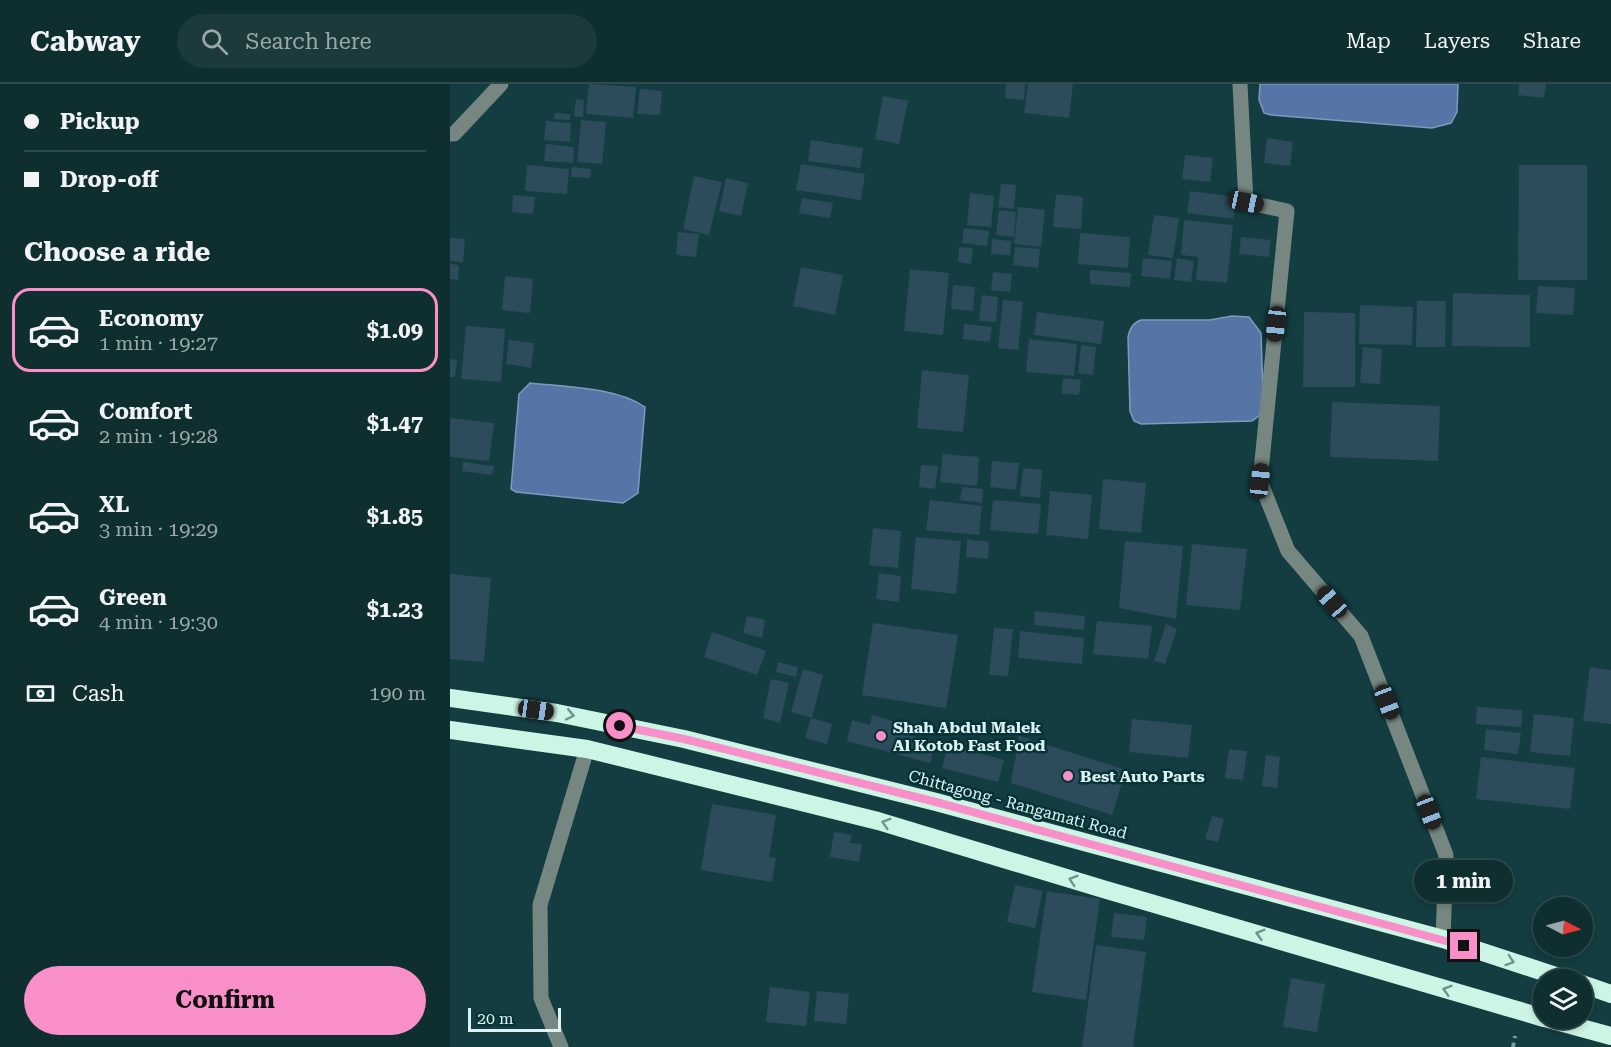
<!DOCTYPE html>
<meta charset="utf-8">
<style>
body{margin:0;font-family:"Roboto Serif",serif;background:#1c3a3c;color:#f1f3f6;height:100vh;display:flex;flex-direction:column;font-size:22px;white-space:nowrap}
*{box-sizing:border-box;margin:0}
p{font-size:20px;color:#9ba8ab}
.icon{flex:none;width:33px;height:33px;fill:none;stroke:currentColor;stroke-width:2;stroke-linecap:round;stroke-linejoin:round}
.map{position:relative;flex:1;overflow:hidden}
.side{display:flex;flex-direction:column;background:#0e2e30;width:450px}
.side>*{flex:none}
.top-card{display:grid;align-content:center;height:132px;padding:0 24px;background:#0e2e30}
.needle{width:39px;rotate:96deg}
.controls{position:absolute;left:1083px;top:813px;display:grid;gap:12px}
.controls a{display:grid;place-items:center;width:60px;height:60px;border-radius:50%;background:#0e2e30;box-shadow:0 3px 9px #0003,0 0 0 2px #2e4a4c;font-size:30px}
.scale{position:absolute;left:18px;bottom:15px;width:93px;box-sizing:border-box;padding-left:6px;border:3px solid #dcf2f3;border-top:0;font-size:16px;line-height:21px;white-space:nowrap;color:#dcf2f3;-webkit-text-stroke:4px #063335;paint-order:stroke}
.end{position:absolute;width:27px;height:27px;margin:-14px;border:8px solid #f98fc8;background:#111;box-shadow:0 0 0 3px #111}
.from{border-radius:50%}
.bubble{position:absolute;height:42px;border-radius:21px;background:#0e2e30;box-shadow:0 3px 9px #0003,0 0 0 2px #2e4a4c;font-size:20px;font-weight:700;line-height:42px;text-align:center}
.car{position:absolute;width:18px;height:36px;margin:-18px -9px;border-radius:8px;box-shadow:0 0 4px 2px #0007;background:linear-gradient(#222 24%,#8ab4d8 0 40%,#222 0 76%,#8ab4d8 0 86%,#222 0)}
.top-card b{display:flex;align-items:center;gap:21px;height:57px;font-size:22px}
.top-card b+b{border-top:2px solid #2e4a4c}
.top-card i{width:15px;height:15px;background:#f1f3f6}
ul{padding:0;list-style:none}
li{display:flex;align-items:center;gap:18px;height:84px;margin:0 12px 9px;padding:0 12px;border:3px solid transparent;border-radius:18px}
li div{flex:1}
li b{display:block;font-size:22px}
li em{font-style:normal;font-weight:700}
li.active{border-color:#f98fc8}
li>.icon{width:54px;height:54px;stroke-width:1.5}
h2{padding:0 24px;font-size:27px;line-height:72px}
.pay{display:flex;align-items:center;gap:15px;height:66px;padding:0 24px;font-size:22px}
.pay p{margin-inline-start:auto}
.button{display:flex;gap:12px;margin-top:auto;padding:12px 24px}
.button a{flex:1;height:69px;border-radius:36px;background:#f98fc8;color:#111;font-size:24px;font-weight:700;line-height:69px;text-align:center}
header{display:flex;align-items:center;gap:36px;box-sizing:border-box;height:84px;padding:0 30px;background:#0e2e30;border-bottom:2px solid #2e4a4c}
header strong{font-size:28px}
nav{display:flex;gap:33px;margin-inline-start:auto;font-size:21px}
.search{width:420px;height:54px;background:#1c3a3c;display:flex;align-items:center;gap:15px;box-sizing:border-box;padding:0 21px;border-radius:33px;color:#9ba8ab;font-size:22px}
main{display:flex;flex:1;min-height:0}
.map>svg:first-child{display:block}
.water{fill:#5575a6;stroke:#7e9abd;stroke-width:1.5}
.building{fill:#2c4c5b}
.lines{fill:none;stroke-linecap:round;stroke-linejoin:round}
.path{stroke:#7d9d9f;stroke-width:4;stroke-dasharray:4.5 4.5;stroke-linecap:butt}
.minor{stroke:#768680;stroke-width:15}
.highway{stroke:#cdf5e6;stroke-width:18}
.oneway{stroke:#6a948e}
.route{stroke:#f98fc8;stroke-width:8}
.poi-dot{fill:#f98fc8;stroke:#063335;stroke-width:2}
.labels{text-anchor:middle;stroke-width:5;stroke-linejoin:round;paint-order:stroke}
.poi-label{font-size:16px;font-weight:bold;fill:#dcf2f3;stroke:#063335;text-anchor:start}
.street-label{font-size:16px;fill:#dcf2f3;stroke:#063335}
</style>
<header>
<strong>Cabway</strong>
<div class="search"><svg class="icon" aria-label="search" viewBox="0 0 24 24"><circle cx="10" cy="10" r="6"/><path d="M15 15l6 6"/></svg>Search here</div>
<nav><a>Map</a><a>Layers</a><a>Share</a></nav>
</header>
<main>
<section class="side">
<div class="top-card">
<b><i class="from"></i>Pickup</b>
<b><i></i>Drop-off</b>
</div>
<h2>Choose a ride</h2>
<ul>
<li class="active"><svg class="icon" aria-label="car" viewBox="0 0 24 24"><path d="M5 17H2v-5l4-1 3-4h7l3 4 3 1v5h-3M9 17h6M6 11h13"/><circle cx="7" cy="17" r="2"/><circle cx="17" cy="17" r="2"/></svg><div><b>Economy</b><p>1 min · 19:27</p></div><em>$1.09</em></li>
<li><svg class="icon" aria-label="car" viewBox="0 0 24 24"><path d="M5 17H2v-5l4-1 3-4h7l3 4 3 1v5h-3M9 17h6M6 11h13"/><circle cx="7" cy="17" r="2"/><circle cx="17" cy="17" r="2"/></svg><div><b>Comfort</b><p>2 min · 19:28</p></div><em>$1.47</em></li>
<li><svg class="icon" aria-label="car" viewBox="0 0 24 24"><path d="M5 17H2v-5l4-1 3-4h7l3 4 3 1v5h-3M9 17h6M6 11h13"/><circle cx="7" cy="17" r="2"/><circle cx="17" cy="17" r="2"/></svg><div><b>XL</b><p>3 min · 19:29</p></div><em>$1.85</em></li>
<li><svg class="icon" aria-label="car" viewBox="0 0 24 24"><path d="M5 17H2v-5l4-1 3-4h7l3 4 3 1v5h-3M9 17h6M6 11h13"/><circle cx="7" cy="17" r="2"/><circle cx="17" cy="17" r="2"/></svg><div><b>Green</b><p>4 min · 19:30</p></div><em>$1.23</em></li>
</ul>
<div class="pay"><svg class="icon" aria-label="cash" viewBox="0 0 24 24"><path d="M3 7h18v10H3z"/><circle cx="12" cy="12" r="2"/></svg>Cash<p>190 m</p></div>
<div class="button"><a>Confirm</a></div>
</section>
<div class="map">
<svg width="1161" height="963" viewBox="0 0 1161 963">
<rect width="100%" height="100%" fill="#133d40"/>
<g class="water">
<polygon points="810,0 1008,0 1007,28 1001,39 982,44 821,31 814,29 809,16"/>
<path d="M782,232L799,233L811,249L813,309L810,331L802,337L691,340L684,337L680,327L678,253C680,244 683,239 691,236H760Z"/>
<path d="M80,299C115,303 166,303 195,323L188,409L173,419L66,408L61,405L69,310Z"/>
</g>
<g class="building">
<polygon points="139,0 186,3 183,34 136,30"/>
<polygon points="556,0 575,0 574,16 555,14"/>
<polygon points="578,0 623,0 619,34 574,29"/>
<polygon points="1069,0 1096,0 1094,14 1068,11"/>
<polygon points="190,5 212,7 210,31 187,30"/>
<polygon points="433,12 458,17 449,60 425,55"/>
<polygon points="126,15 134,16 133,33 124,32"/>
<polygon points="105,29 120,30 120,36 104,35"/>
<polygon points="131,36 156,38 152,80 127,78"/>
<polygon points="96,37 121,39 120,58 94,56"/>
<polygon points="817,54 843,58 840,82 814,79"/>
<polygon points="361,56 413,64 410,84 358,77"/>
<polygon points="96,60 124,63 123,79 94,77"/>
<polygon points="735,71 763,74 760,98 732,95"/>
<polygon points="351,80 415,90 411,116 346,106"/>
<polygon points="77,81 119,85 117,110 75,107"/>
<polygon points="1069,81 1137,81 1137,196 1068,196"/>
<polygon points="122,83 141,85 140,94 121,93"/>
<polygon points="244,92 272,98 259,151 233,145"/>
<polygon points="276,94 298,99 291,132 269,127"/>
<polygon points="551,100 566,101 564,125 548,123"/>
<polygon points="740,107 786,113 783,135 737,129"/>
<polygon points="520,109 544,112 541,143 517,141"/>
<polygon points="606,110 633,113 631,145 603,143"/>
<polygon points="63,111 85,113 83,130 62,128"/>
<polygon points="352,114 383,119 380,134 349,129"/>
<polygon points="568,123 595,126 591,163 564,160"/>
<polygon points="549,126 566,128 564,153 546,151"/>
<polygon points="704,131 729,134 723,174 698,171"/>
<polygon points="734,136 783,141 777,199 746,196 748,173 731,171"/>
<polygon points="514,144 539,147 537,162 512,159"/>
<polygon points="228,148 249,150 246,173 226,171"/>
<polygon points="630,149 680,153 678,184 628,180"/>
<polygon points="791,153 821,156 819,173 789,170"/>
<polygon points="0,154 15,155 13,178 0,177"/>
<polygon points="542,155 561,157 560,171 541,170"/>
<polygon points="509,163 523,164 521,180 508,178"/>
<polygon points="565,163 590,165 588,184 563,181"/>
<polygon points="693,174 722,177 720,195 691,192"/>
<polygon points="727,174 744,177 741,198 724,196"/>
<polygon points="0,180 9,181 8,196 0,195"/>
<polygon points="351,183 393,191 385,231 343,222"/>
<polygon points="460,185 499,189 493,251 454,247"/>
<polygon points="640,186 681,189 680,203 640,200"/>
<polygon points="543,188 562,190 560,208 541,206"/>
<polygon points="55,192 83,195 80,229 52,226"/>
<polygon points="503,201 525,203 523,227 501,225"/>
<polygon points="1088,202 1125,204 1123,231 1086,229"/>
<polygon points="1003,209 1080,211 1080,263 1002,262"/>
<polygon points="532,211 548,213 546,238 529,237"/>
<polygon points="553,216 573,218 568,266 548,264"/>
<polygon points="967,217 996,217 995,263 966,263"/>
<polygon points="910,221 963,223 962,261 909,260"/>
<polygon points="587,228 654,237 651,260 584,251"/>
<polygon points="854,228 905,229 905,303 853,303"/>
<polygon points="514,240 542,243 540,258 513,255"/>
<polygon points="16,242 55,245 51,298 11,295"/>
<polygon points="579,255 627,260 624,292 576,288"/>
<polygon points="59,256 84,259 81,284 56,280"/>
<polygon points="631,261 646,263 643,291 628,289"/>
<polygon points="913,263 932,265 930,300 910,299"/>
<polygon points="0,275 7,276 5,293 0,293"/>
<polygon points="472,286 519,291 513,348 467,344"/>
<polygon points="613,294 631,296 629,311 612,310"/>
<polygon points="882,318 990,322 988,377 880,373"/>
<polygon points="0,334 44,339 39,377 0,373"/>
<polygon points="493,370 529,373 527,402 490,398"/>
<polygon points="542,377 569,379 566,406 540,403"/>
<polygon points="13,378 44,382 42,391 12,387"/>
<polygon points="471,381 488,382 485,405 469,403"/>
<polygon points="573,384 592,386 590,414 570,412"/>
<polygon points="653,395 696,399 691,449 649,445"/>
<polygon points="512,403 533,405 532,419 510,416"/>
<polygon points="600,407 642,411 638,455 596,451"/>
<polygon points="480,416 532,422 529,451 476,446"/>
<polygon points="543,416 591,420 588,450 540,446"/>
<polygon points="423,444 451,447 448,484 419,481"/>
<polygon points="466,453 511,457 506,510 461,505"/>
<polygon points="517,455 539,458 538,475 516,473"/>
<polygon points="675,457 733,462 726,535 669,524"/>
<polygon points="742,460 797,465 790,526 736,521"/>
<polygon points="429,489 451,492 449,518 426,515"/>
<polygon points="0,490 41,494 34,578 0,575"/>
<polygon points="585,527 635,532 634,546 584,541"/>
<polygon points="297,532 315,536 312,554 293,549"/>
<polygon points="647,537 702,542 698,575 643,570"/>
<polygon points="423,539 508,551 496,624 412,611"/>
<polygon points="716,540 727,545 715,580 704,577"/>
<polygon points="544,544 563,545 558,592 539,591"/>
<polygon points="570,547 634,554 632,580 568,574"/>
<polygon points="262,548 316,567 307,591 254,573"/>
<polygon points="328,578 348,583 346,593 326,588"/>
<polygon points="1140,583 1161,586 1161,640 1133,637"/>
<polygon points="353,585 373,591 362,634 341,628"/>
<polygon points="321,595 339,599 330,639 313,634"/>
<polygon points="1027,623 1072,626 1071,643 1026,640"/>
<polygon points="1084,630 1124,634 1120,672 1080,668"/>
<polygon points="422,631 449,639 446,648 486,658 480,679 397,657 402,636 420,641"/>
<polygon points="361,634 382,640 377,660 355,654"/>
<polygon points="682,635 742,641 738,674 679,668"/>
<polygon points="1036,645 1071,649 1068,670 1034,666"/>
<polygon points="569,652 676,686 662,731 561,699"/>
<polygon points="498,661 554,676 548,698 492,684"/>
<polygon points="779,665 797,667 793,696 775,694"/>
<polygon points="816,671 830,673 827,704 812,702"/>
<polygon points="1031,673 1125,684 1120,725 1026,715"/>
<polygon points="262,720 326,731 319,773 326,774 322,798 251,786"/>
<polygon points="762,732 774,735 768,758 755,755"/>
<polygon points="384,748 402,751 400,759 412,760 409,778 380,773"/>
<polygon points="565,801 593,807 585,844 557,838"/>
<polygon points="597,807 650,815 636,916 582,908"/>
<polygon points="664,829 697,833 694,856 661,853"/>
<polygon points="646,861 696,868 683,963 632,963"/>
<polygon points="841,894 875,900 867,948 833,943"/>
<polygon points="320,903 360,908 356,942 316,938"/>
<polygon points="367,907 399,910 396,940 364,937"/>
</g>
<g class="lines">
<polyline class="path" points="1063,963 1065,952"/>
<g class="minor">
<polyline points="790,0 796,118 837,127 810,397 838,467 911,552 996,771 993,855"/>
<polyline points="0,50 4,50 51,0"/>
<polyline points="111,963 91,914 90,821 137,665"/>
</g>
<g class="highway">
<polyline points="0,614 107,629 234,655 486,718 993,855 1118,896"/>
<polyline points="0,646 137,665 428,737 653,805 1094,934"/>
<polyline points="1132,900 1161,910"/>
<polyline points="1095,934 1161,952"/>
</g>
</g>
<defs><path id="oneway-chevron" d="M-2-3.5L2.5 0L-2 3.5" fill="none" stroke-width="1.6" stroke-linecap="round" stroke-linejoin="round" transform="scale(1.5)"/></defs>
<g class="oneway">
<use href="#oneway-chevron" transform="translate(120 631) rotate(12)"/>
<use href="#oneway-chevron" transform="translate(436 739) rotate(-163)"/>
<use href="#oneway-chevron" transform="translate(623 796) rotate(-163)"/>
<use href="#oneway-chevron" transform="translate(810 850) rotate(-164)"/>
<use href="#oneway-chevron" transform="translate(1060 877) rotate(18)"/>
<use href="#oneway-chevron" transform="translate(997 906) rotate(-163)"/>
</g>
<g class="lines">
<polyline class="route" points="170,642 234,655 486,718 1014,862"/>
</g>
<g class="poi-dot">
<circle cx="431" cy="652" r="6"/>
<circle cx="618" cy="692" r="6"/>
</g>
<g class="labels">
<g class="poi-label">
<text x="443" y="649">Shah Abdul Malek<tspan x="443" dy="18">Al Kotob Fast Food</tspan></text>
<text x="630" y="698">Best Auto Parts</text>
</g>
<g class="street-label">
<text transform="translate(568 720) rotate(15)" y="6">Chittagong - Rangamati Road</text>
</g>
</g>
</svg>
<div class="controls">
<a><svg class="needle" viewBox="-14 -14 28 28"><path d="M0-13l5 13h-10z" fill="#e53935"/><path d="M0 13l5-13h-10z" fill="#9ba8ab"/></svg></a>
<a><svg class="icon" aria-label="layers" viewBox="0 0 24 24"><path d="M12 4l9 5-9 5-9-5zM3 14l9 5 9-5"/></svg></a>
</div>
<div class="scale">20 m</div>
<i class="end from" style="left:170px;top:642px"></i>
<i class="end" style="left:1014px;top:862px"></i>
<div class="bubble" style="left:964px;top:776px;width:99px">1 min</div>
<i class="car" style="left:796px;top:118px;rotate:102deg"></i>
<i class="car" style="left:826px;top:240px;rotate:186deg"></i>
<i class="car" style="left:810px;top:397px;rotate:6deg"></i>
<i class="car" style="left:882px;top:518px;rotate:319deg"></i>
<i class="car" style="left:937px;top:618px;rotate:159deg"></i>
<i class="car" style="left:86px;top:626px;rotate:98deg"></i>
<i class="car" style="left:979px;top:728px;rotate:159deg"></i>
</div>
</main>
